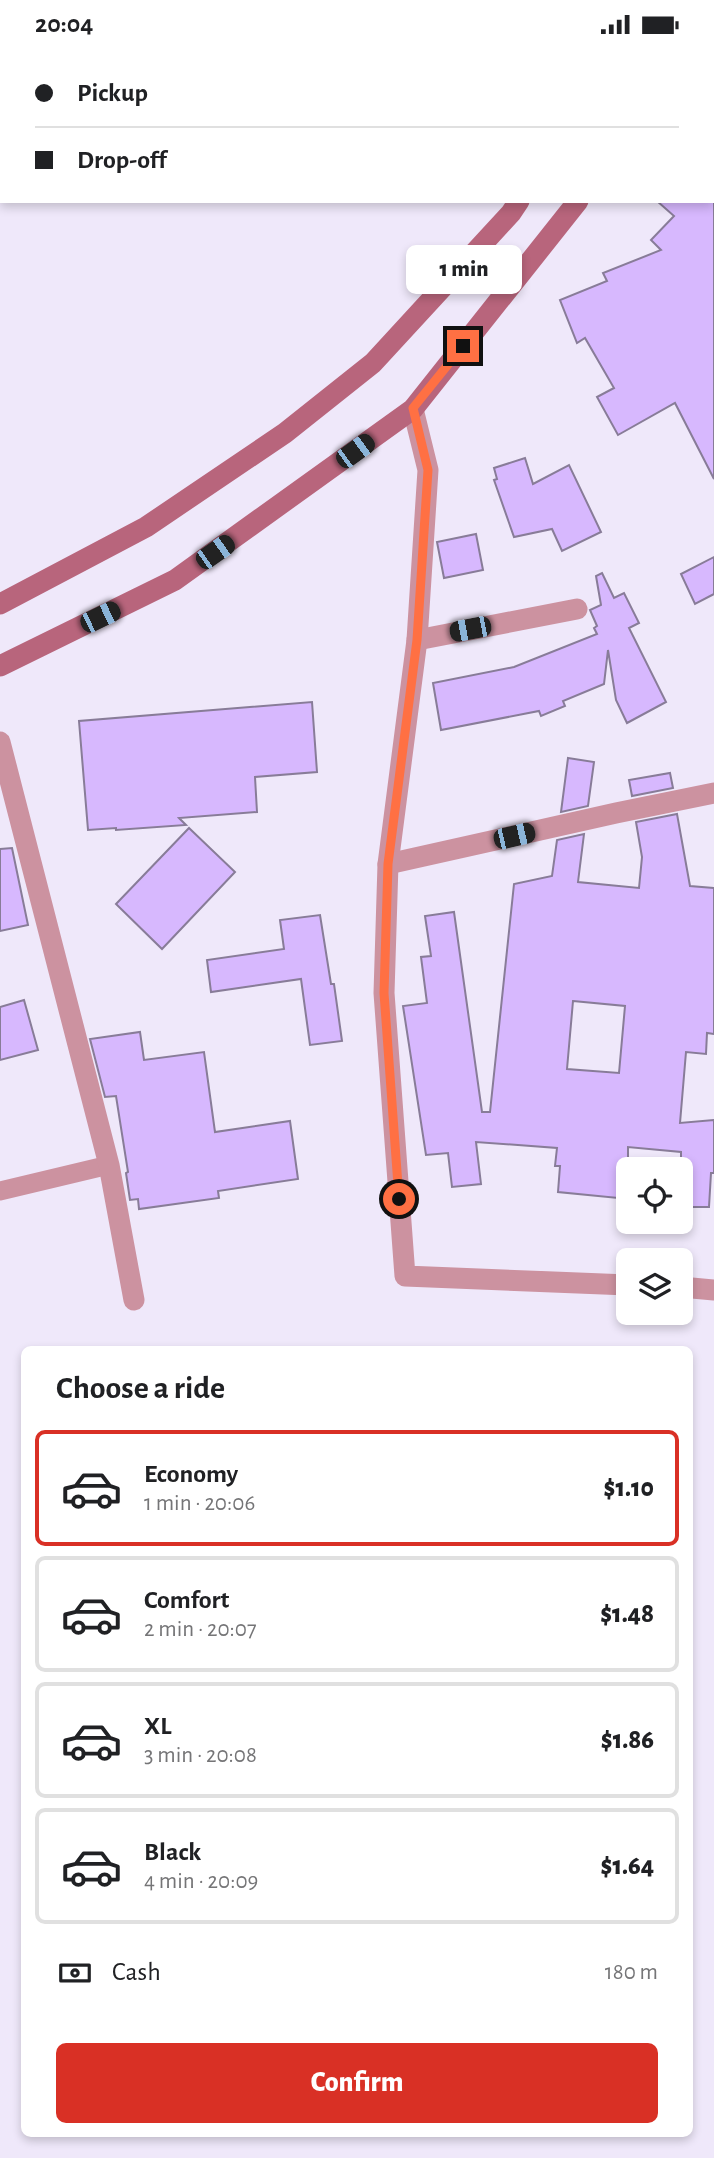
<!DOCTYPE html>
<meta charset="utf-8">
<style>
body{margin:0;font-family:"Alegreya Sans",sans-serif;background:#f6f6f6;color:#202124;height:100vh;display:flex;flex-direction:column;font-size:26px;white-space:nowrap}
*{box-sizing:border-box;margin:0}
p{font-size:23px;color:#757577}
.icon{flex:none;width:38px;height:38px;fill:none;stroke:currentColor;stroke-width:2;stroke-linecap:round;stroke-linejoin:round}
.map{position:relative;flex:1;overflow:hidden}
.side{position:absolute;left:21px;top:1297px;width:672px;height:791px;display:flex;flex-direction:column;background:#fff;border-radius:10px;box-shadow:0 4px 10px #0003}
.side>*{flex:none}
.top-card{position:absolute;left:0px;top:0px;width:714px;height:154px;box-shadow:0 4px 10px #0003;display:grid;align-content:center;height:154px;padding:0 35px;background:#fff}
.controls{position:absolute;left:616px;top:1108px;display:grid;gap:14px}
.controls a{display:grid;place-items:center;width:77px;height:77px;border-radius:10px;background:#fff;box-shadow:0 4px 10px #0003;font-size:35px}
.end{position:absolute;width:32px;height:32px;margin:-16px;border:9px solid #ff7043;background:#111;box-shadow:0 0 0 4px #111}
.from{border-radius:50%}
.bubble{position:absolute;height:49px;border-radius:10px;background:#fff;box-shadow:0 4px 10px #0003;font-size:23px;font-weight:800;line-height:49px;text-align:center}
.car{position:absolute;width:21px;height:42px;margin:-21px -10px;border-radius:9px;box-shadow:0 0 5px 2px #0007;background:linear-gradient(#222 24%,#8ab4d8 0 40%,#222 0 76%,#8ab4d8 0 86%,#222 0)}
.top-card b{display:flex;align-items:center;gap:24px;height:66px;font-size:26px}
.top-card b+b{border-top:2px solid #e0e0e0}
.top-card i{width:18px;height:18px;background:#202124}
ul{padding:0;list-style:none}
li{display:flex;align-items:center;gap:21px;height:116px;margin:0 14px 10px;padding:0 21px;border:4px solid #e0e0e0;border-radius:10px}
li div{flex:1}
li b{display:block;font-size:26px}
li em{font-style:normal;font-weight:800}
li.selected{border-color:#d93025}
li>.icon{width:63px;height:63px;stroke-width:1.5}
h2{padding:0 35px;font-size:32px;line-height:84px}
.pay{display:flex;align-items:center;gap:18px;height:77px;padding:0 35px;font-size:26px}
.pay p{margin-inline-start:auto}
.button{display:flex;gap:14px;margin-top:auto;padding:14px 35px}
.button a{flex:1;height:80px;border-radius:10px;background:#d93025;color:#fff;font-size:28px;font-weight:800;line-height:80px;text-align:center}
.status{display:flex;justify-content:space-between;align-items:center;height:49px;padding:0 35px;background:#fff;direction:ltr}
.status svg{height:19px;fill:currentColor}
.map>svg:first-child{display:block}
.building{fill:#d7b8fe;stroke:#887c98;stroke-width:2;fill-rule:evenodd}
.lines{fill:none;stroke-linecap:round;stroke-linejoin:round}
.lane{stroke:#cc92a0;stroke-width:19}
.street{stroke:#cc92a0;stroke-width:21}
.secondary{stroke:#b8657c;stroke-width:21}
.route{stroke:#ff7043;stroke-width:9}
</style>
<div class="status"><b>20:04</b><svg viewBox="0 0 49 12"><path d="M0 12V9h3v3zM5 12V6h3v6zM10 12V3h3v9zM15 12V0h3v12zM26 1h20v11H26zM47 4h2v5h-2z"/></svg></div>
<div class="map">
<svg width="714" height="2109" viewBox="0 0 714 2109">
<rect width="100%" height="100%" fill="#efe8fa"/>
<g class="building">
<polygon points="657,152 714,152 714,430 675,354 618,386 597,348 614,339 585,289 577,294 560,251 607,232 603,224 661,201 651,191 674,167"/>
<polygon points="525,409 533,435 569,416 601,483 562,502 552,480 514,488 494,431 497,430 494,419"/>
<polygon points="476,485 483,521 444,529 437,493"/>
<polygon points="714,508 714,545 695,555 681,525"/>
<polygon points="602,524 614,549 624,544 639,574 629,579 666,653 627,674 616,651 608,601 604,635 563,652 565,657 541,667 539,662 441,681 433,634 514,618 597,585 594,579 597,577 590,561 601,556 596,527"/>
<polygon points="312,653 317,723 255,728 257,763 179,769 186,776 116,781 116,779 88,781 79,672"/>
<polygon points="568,709 594,713 588,757 561,763"/>
<polygon points="670,724 673,739 632,747 629,731"/>
<path d="M677,765L690,837L714,839V985L707,984L706,1005L686,1003L680,1074L714,1071V1124H711L709,1158H681V1103L628,1098V1150L558,1143L560,1117H555L557,1099L476,1093L481,1135L452,1138L448,1104L426,1106L403,957L427,954L421,908L431,907L425,867L454,863L482,1063H490L514,835L552,827L557,791L584,785L578,833L639,839L642,808L636,773ZM573,952L625,957L619,1024L567,1020Z"/>
<polygon points="189,779 235,823 162,900 116,855"/>
<polygon points="12,799 28,876 0,882 0,800"/>
<polygon points="320,866 331,935 334,935 342,992 310,996 301,930 211,943 207,911 284,900 280,871"/>
<polygon points="24,951 38,1001 0,1011 0,958"/>
<polygon points="140,983 144,1011 204,1003 215,1083 290,1072 298,1130 218,1142 219,1149 139,1160 138,1150 130,1151 126,1124 128,1123 116,1047 105,1048 90,990"/>
</g>
<g class="lines">
<polyline class="lane" points="0,1142 109,1116"/>
<g class="street">
<polyline points="712,62 714,60"/>
<polyline points="712,84 714,86"/>
<polyline points="413,360 428,421 417,591 388,815 384,944 405,1227 628,1236"/>
<polyline points="417,591 577,560"/>
<polyline points="0,693 109,1116 134,1251"/>
<polyline points="388,815 616,764 714,744"/>
<polyline points="681,1238 714,1241"/>
</g>
<g class="secondary">
<polyline points="627,2 629,0"/>
<polyline points="693,2 694,0"/>
<polyline points="0,555 146,478 285,384 373,314 511,164 519,152"/>
<polyline points="0,617 175,531 413,360 578,152"/>
</g>
</g>
<g class="lines">
<polyline class="route" points="399,1150 384,944 388,815 417,591 428,421 413,359 463,297"/>
</g>
</svg>
<div class="controls">
<a><svg class="icon" aria-label="locate" viewBox="0 0 24 24"><circle cx="12" cy="12" r="6"/><path d="M12 2v4M12 18v4M2 12h4M18 12h4"/></svg></a>
<a><svg class="icon" aria-label="layers" viewBox="0 0 24 24"><path d="M12 4l9 5-9 5-9-5zM3 14l9 5 9-5"/></svg></a>
</div>
<i class="end from" style="left:399px;top:1150px"></i>
<i class="end" style="left:463px;top:297px"></i>
<div class="bubble" style="left:406px;top:196px;width:116px">1 min</div>
<i class="car" style="left:355px;top:402px;rotate:54deg"></i>
<i class="car" style="left:215px;top:503px;rotate:55deg"></i>
<i class="car" style="left:100px;top:568px;rotate:64deg"></i>
<i class="car" style="left:470px;top:580px;rotate:259deg"></i>
<i class="car" style="left:514px;top:787px;rotate:77deg"></i>
<div class="top-card">
<b><i class="from"></i>Pickup</b>
<b><i></i>Drop-off</b>
</div>
<section class="side">
<h2>Choose a ride</h2>
<ul>
<li class="selected"><svg class="icon" aria-label="car" viewBox="0 0 24 24"><path d="M5 17H2v-5l4-1 3-4h7l3 4 3 1v5h-3M9 17h6M6 11h13"/><circle cx="7" cy="17" r="2"/><circle cx="17" cy="17" r="2"/></svg><div><b>Economy</b><p>1 min · 20:06</p></div><em>$1.10</em></li>
<li><svg class="icon" aria-label="car" viewBox="0 0 24 24"><path d="M5 17H2v-5l4-1 3-4h7l3 4 3 1v5h-3M9 17h6M6 11h13"/><circle cx="7" cy="17" r="2"/><circle cx="17" cy="17" r="2"/></svg><div><b>Comfort</b><p>2 min · 20:07</p></div><em>$1.48</em></li>
<li><svg class="icon" aria-label="car" viewBox="0 0 24 24"><path d="M5 17H2v-5l4-1 3-4h7l3 4 3 1v5h-3M9 17h6M6 11h13"/><circle cx="7" cy="17" r="2"/><circle cx="17" cy="17" r="2"/></svg><div><b>XL</b><p>3 min · 20:08</p></div><em>$1.86</em></li>
<li><svg class="icon" aria-label="car" viewBox="0 0 24 24"><path d="M5 17H2v-5l4-1 3-4h7l3 4 3 1v5h-3M9 17h6M6 11h13"/><circle cx="7" cy="17" r="2"/><circle cx="17" cy="17" r="2"/></svg><div><b>Black</b><p>4 min · 20:09</p></div><em>$1.64</em></li>
</ul>
<div class="pay"><svg class="icon" aria-label="cash" viewBox="0 0 24 24"><path d="M3 7h18v10H3z"/><circle cx="12" cy="12" r="2"/></svg>Cash<p>180 m</p></div>
<div class="button"><a>Confirm</a></div>
</section>
</div>
